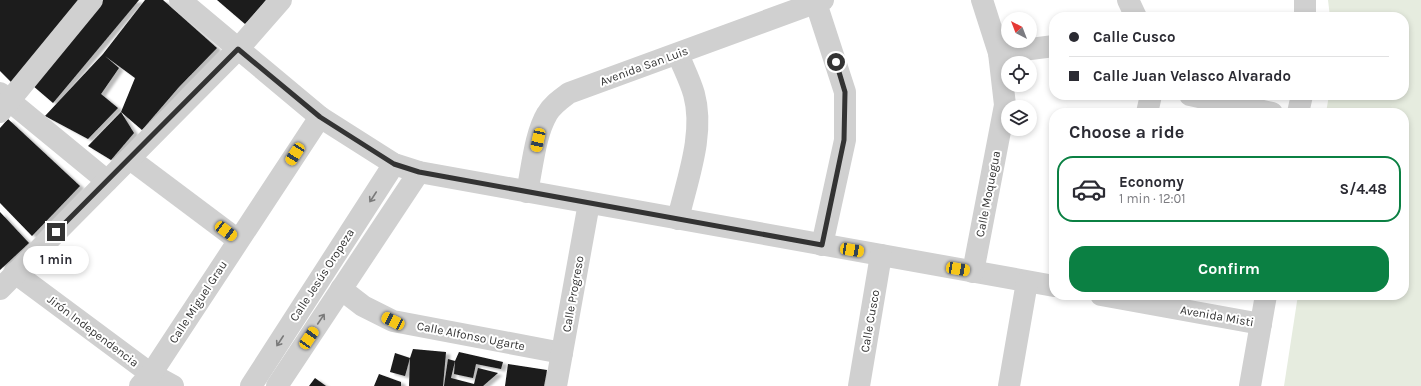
<!DOCTYPE html>
<meta charset="utf-8">
<style>
body{margin:0;font-family:Karla,sans-serif;background:#f7f7f7;color:#2b2b33;height:100vh;display:flex;flex-direction:column;font-size:15px;white-space:nowrap}
*{box-sizing:border-box;margin:0}
p{font-size:13px;color:#7c7c81}
.icon{flex:none;width:22px;height:22px;fill:none;stroke:currentColor;stroke-width:2;stroke-linecap:round;stroke-linejoin:round}
.map{position:relative;flex:1;overflow:hidden}
.sheet{position:absolute;left:1049px;top:108px;width:360px;height:192px;display:flex;flex-direction:column;background:#fff;border-radius:16px;box-shadow:0 2px 6px #0003}
.sheet>*{flex:none}
.hud{position:absolute;left:1049px;top:12px;width:360px;height:88px;border-radius:16px;box-shadow:0 2px 6px #0003;display:grid;align-content:center;height:88px;padding:0 20px;background:#fff}
.needle{width:26px;rotate:318deg}
.fabs{position:absolute;left:1001px;top:12px;display:grid;gap:8px}
.fabs a{display:grid;place-items:center;width:36px;height:36px;border-radius:50%;background:#fff;box-shadow:0 2px 6px #0003;font-size:20px}
.end{position:absolute;width:18px;height:18px;margin:-9px;border:5px solid #333;background:#fff;box-shadow:0 0 0 2px #fff}
.from{border-radius:50%}
.bubble{position:absolute;height:28px;border-radius:14px;background:#fff;box-shadow:0 2px 6px #0003;font-size:13px;font-weight:700;line-height:28px;text-align:center}
.car{position:absolute;width:12px;height:24px;margin:-12px -6px;border-radius:5px;box-shadow:0 0 3px 1px #0007;background:linear-gradient(#f5c518 24%,#345 0 40%,#f5c518 0 76%,#345 0 86%,#f5c518 0)}
.hud b{display:flex;align-items:center;gap:14px;height:38px;font-size:15px}
.hud b+b{border-top:1px solid #e1e1e2}
.hud i{width:10px;height:10px;background:#2b2b33}
ul{padding:0;list-style:none}
li{display:flex;align-items:center;gap:12px;height:66px;margin:0 8px 6px;padding:0 12px;border:2px solid transparent;border-radius:16px}
li div{flex:1}
li b{display:block;font-size:15px}
li em{font-style:normal;font-weight:700}
li.on{border-color:#0b8043}
li>.icon{width:36px;height:36px;stroke-width:1.5}
h2{padding:0 20px;font-size:18px;line-height:48px}
.cta{display:flex;gap:8px;margin-top:auto;padding:8px 20px}
.cta a{flex:1;height:46px;border-radius:16px;background:#0b8043;color:#fff;font-size:16px;font-weight:700;line-height:46px;text-align:center}
.map>svg:first-child{display:block}
.green{fill:#e6ecdf}
.building{fill:#1a1a1a;filter:url(#shadow)}
.lines{fill:none;stroke-linecap:round;stroke-linejoin:round}
.minor{stroke:#d0d0d0;stroke-width:22}
.oneway{stroke:#7a7a7a}
.route{stroke:#333;stroke-width:5}
.labels{text-anchor:middle;stroke-width:4;stroke-linejoin:round;paint-order:stroke}
.street-label{font-size:12px;fill:#333;stroke:#fff}
</style>
<div class="map">
<svg width="1421" height="386" viewBox="0 0 1421 386">
<defs>
<filter id="shadow"><feDropShadow dx="4.5" dy="2.5" stdDeviation="1" flood-color="#0004"/></filter>
</defs>
<rect width="100%" height="100%" fill="#fff"/>
<polygon class="green" points="1328,0 1421,0 1421,386 1284,386 1298,295 1404,295 1404,113 1326,113 1329,95 1404,95 1404,17 1330,17"/>
<g class="building">
<polygon points="0,0 82,0 13,84 0,71"/>
<polygon points="103,0 139,0 53,103 32,85"/>
<polygon points="145,0 163,0 217,48 179,87 142,130 121,112 135,78 105,56 119,68 101,94 118,108 88,139 45,116 103,54"/>
<polygon points="217,0 266,0 245,24"/>
<polygon points="121,112 134,133 111,160 88,146"/>
<polygon points="8,119 80,186 32,236 0,203 0,128"/>
<polygon points="0,212 29,243 0,270"/>
<polygon points="413,349 446,352 443,386 409,386 410,358"/>
<polygon points="459,352 503,362 501,369 476,364 473,378 454,374 455,361 451,378 474,384 478,368 498,373 483,386 444,386 448,359 455,361"/>
<polygon points="395,353 410,358 405,376 390,372"/>
<polygon points="508,364 547,370 544,386 505,386"/>
<polygon points="379,374 401,382 401,386 374,386"/>
<polygon points="315,378 326,386 309,386"/>
</g>
<g class="lines">
<g class="minor">
<polyline points="180,0 320,117 394,164 419,172 1054,286"/>
<polyline points="1128,0 1136,17"/>
<polyline points="1305,0 1305,17"/>
<polyline points="816,3 845,92 845,140 822,245"/>
<polyline points="999,53 1054,46"/>
<path d="M678,54C683,67 690,80 694,94C705,134 687,180 678,219"/>
<polyline points="0,93 107,181"/>
<polyline points="1190,95 1272,113"/>
<polyline points="0,112 92,0"/>
<polyline points="1147,113 1151,95"/>
<polyline points="1298,113 1302,95"/>
<polyline points="130,159 238,240"/>
<path d="M527,192C532,169 535,134 547,114C552,105 561,99 569,93L823,0"/>
<polyline points="973,272 1005,105 999,53 982,0"/>
<polyline points="15,273 151,374 173,386"/>
<polyline points="0,289 238,49 281,0"/>
<polyline points="341,289 363,306 393,321 562,353"/>
<polyline points="1101,295 1261,324"/>
<polyline points="140,386 151,374 320,117"/>
<polyline points="251,386 394,164"/>
<polyline points="277,386 419,172"/>
<polyline points="556,386 589,203"/>
<polyline points="859,386 881,255"/>
<polyline points="1009,386 1027,282"/>
<polyline points="1250,386 1266,295"/>
</g>
</g>
<defs><path id="oneway-shaft" d="M-6 0H5M1.5-3L5.5 0L1.5 3" fill="none" stroke-width="1.6" stroke-linecap="round" stroke-linejoin="round"/></defs>
<g class="oneway">
<use href="#oneway-shaft" transform="translate(373 197) rotate(123)"/>
<use href="#oneway-shaft" transform="translate(321 319) rotate(-56)"/>
<use href="#oneway-shaft" transform="translate(280 341) rotate(123)"/>
</g>
<g class="lines">
<polyline class="route" points="56,232 238,49 320,117 394,164 419,172 822,245 844,140 845,92 836,62"/>
</g>
<g class="labels">
<g class="street-label">
<text transform="translate(644 66) rotate(-20)" y="4">Avenida San Luis</text>
<text transform="translate(988 194) rotate(-79)" y="4">Calle Moquegua</text>
<text transform="translate(322 275) rotate(-57)" y="4">Calle Jesús Oropeza</text>
<text transform="translate(573 294) rotate(-80)" y="4">Calle Progreso</text>
<text transform="translate(198 302) rotate(-57)" y="4">Calle Miguel Grau</text>
<text transform="translate(1217 316) rotate(10)" y="4">Avenida Misti</text>
<text transform="translate(870 321) rotate(-80)" y="4">Calle Cusco</text>
<text transform="translate(93 331) rotate(37)" y="4">Jirón Independencia</text>
<text transform="translate(471 336) rotate(11)" y="4">Calle Alfonso Ugarte</text>
</g>
</g>
</svg>
<div class="fabs">
<a><svg class="needle" viewBox="-14 -14 28 28"><path d="M0-13l5 13h-10z" fill="#e53935"/><path d="M0 13l5-13h-10z" fill="#7c7c81"/></svg></a>
<a><svg class="icon" aria-label="locate" viewBox="0 0 24 24"><circle cx="12" cy="12" r="6"/><path d="M12 2v4M12 18v4M2 12h4M18 12h4"/></svg></a>
<a><svg class="icon" aria-label="layers" viewBox="0 0 24 24"><path d="M12 4l9 5-9 5-9-5zM3 14l9 5 9-5"/></svg></a>
</div>
<i class="end from" style="left:836px;top:62px"></i>
<i class="end" style="left:56px;top:232px"></i>
<div class="bubble" style="left:23px;top:246px;width:66px">1 min</div>
<i class="car" style="left:538px;top:140px;rotate:192deg"></i>
<i class="car" style="left:295px;top:154px;rotate:213deg"></i>
<i class="car" style="left:226px;top:231px;rotate:127deg"></i>
<i class="car" style="left:852px;top:250px;rotate:100deg"></i>
<i class="car" style="left:958px;top:269px;rotate:100deg"></i>
<i class="car" style="left:393px;top:321px;rotate:297deg"></i>
<i class="car" style="left:309px;top:338px;rotate:34deg"></i>
<div class="hud">
<b><i class="from"></i>Calle Cusco</b>
<b><i></i>Calle Juan Velasco Alvarado</b>
</div>
<section class="sheet">
<h2>Choose a ride</h2>
<ul>
<li class="on"><svg class="icon" aria-label="car" viewBox="0 0 24 24"><path d="M5 17H2v-5l4-1 3-4h7l3 4 3 1v5h-3M9 17h6M6 11h13"/><circle cx="7" cy="17" r="2"/><circle cx="17" cy="17" r="2"/></svg><div><b>Economy</b><p>1 min · 12:01</p></div><em>S/4.48</em></li>
</ul>
<div class="cta"><a>Confirm</a></div>
</section>
</div>
